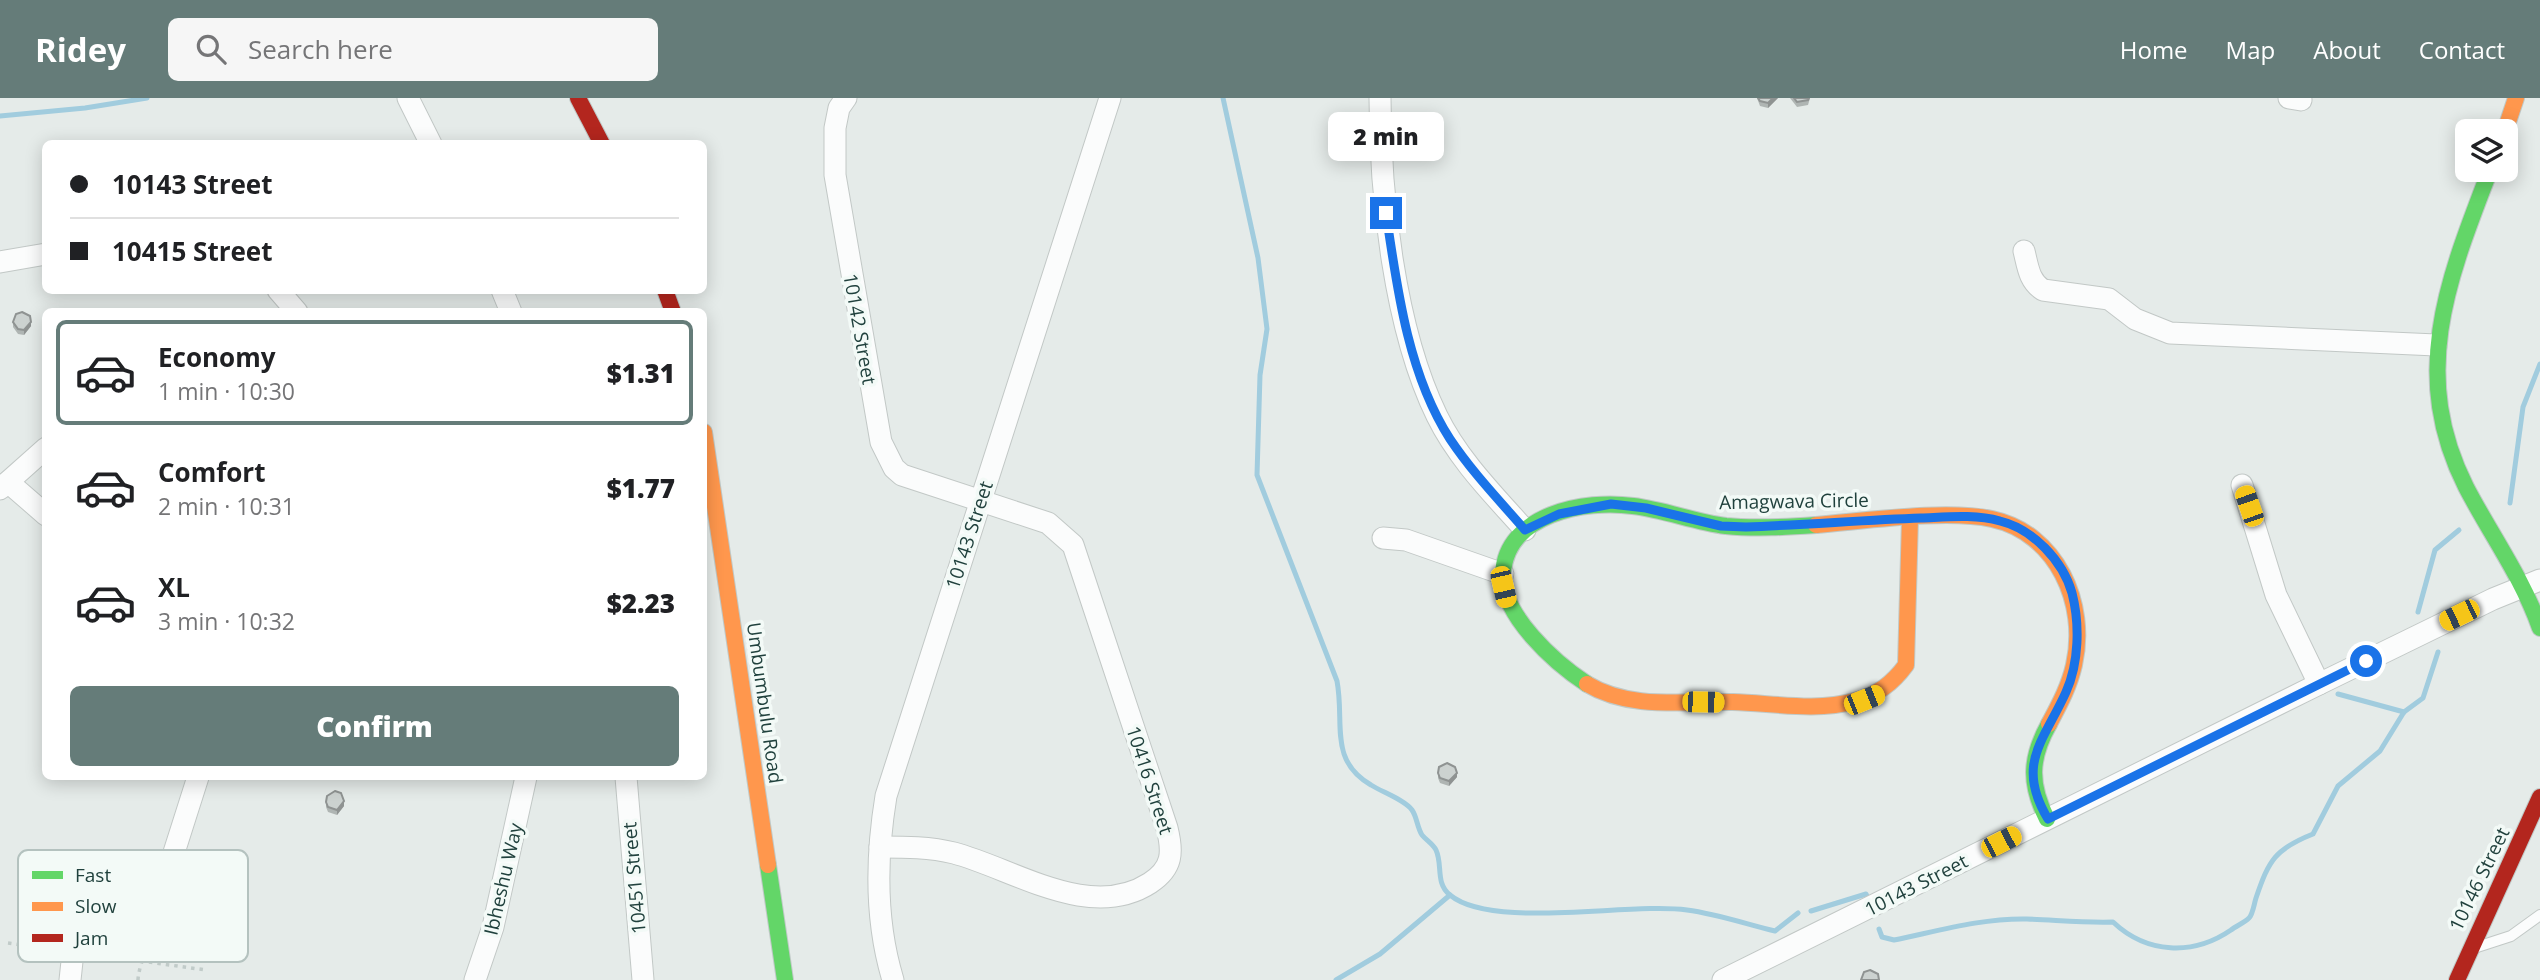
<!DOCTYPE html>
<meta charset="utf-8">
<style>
body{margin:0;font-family:"Open Sans",sans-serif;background:#f6f6f6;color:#202124;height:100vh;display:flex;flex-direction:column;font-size:26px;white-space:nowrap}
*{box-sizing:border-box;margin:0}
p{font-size:23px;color:#757577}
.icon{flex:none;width:38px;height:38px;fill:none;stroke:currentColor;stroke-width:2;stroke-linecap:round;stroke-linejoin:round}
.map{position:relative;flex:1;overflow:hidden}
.drawer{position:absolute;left:42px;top:210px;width:665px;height:472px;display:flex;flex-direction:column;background:#fff;border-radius:10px;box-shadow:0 4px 18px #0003}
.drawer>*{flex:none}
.guide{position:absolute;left:42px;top:42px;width:665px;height:154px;border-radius:10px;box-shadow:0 4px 18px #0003;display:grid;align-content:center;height:154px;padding:0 28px;background:#fff}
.buttons{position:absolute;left:2455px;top:21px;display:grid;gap:14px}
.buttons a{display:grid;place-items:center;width:63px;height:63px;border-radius:10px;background:#fff;box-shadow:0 4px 18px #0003;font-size:35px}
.end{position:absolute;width:32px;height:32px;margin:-16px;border:9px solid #1a73e8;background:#fff;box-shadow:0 0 0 4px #fff}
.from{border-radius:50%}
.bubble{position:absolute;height:49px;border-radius:10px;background:#fff;box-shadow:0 4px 18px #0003;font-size:23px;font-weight:800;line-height:49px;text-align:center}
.car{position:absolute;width:21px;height:42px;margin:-21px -10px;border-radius:9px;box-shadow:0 0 5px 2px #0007;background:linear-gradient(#f5c518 24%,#345 0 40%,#f5c518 0 76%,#345 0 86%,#f5c518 0)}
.guide b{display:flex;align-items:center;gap:24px;height:66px;font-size:26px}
.guide b+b{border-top:2px solid #e0e0e0}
.guide i{width:18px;height:18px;background:#202124}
ul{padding:12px 0 0;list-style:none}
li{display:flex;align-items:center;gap:21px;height:105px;margin:0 14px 10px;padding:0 14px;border:4px solid transparent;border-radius:10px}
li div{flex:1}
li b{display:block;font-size:26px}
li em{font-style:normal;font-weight:800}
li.on{border-color:#657c79}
li>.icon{width:63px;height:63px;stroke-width:1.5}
.cta{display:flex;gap:14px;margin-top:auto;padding:14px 28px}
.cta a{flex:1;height:80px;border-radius:10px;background:#657c79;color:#fff;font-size:28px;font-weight:800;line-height:80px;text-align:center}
header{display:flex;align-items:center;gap:42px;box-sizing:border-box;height:98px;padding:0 35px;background:#657c79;color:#fff}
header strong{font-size:33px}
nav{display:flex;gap:38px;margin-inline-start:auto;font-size:24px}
.search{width:490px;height:63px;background:#f6f6f6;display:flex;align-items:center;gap:18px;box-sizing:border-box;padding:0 24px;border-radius:10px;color:#757577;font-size:26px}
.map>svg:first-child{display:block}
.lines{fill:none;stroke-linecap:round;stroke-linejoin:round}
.stream{stroke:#a1ccde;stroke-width:5}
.lane-casing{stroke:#c2c8c6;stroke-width:12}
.street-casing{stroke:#c2c8c6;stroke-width:23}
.fast-casing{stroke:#c0c9c7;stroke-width:18}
.slow-casing{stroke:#c0c9c7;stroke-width:18}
.jam-casing{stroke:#c0c9c7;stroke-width:18}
.path{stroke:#c1cbc9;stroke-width:3.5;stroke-dasharray:3.5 5;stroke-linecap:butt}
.lane{stroke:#fbfcfc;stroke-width:10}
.street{stroke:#fbfcfc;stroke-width:21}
.fast{stroke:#63d668;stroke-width:16}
.slow{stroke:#ff974d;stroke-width:16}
.jam{stroke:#b3261e;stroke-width:16}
.wall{fill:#afb5b3}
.shaded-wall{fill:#8f9392}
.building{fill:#ccd2d0;stroke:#8f9392;stroke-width:2}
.route{stroke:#1a73e8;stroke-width:9}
.labels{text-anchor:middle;stroke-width:7;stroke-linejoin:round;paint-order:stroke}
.street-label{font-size:19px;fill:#20413d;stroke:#f3faf7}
.key{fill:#f3faf7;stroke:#b4c2bf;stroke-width:2}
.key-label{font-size:19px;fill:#20413d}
</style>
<header>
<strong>Ridey</strong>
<div class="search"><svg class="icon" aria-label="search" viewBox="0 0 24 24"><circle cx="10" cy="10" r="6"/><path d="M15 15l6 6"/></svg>Search here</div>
<nav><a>Home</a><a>Map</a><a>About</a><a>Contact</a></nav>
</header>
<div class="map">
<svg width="2540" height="882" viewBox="0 0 2540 882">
<rect width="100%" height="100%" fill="#e5ebe9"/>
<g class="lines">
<g class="stream">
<path d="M1223,0L1258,160L1267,231L1260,277L1257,377L1337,583C1345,625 1328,662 1371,687C1382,694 1405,702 1412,712C1417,719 1417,729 1422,737C1426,742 1433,746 1436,752C1443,767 1435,785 1450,797C1492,832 1629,804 1687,812C1717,816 1746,826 1775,833L1798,815"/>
<polyline points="0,18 85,10 147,0"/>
<polyline points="2510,405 2523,309 2540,266"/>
<polyline points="2418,514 2435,452 2459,432"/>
<polyline points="2338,596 2404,614"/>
<polyline points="1811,813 1866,796 1868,801"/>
<path d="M1879,831L1882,839L1894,842C1938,833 1982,820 2027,821C2056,822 2084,825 2113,824C2147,856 2193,858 2231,832C2236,828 2244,825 2249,820C2253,816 2254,806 2256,800C2269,762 2275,751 2313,736L2338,688L2380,653L2404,614L2423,600L2438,554"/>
<polyline points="1336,882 1380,856 1450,797"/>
</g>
<defs>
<polyline id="lane" points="2474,850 2511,838 2540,817"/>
<g id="street">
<polyline points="408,0 431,46"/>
<path d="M846,0L839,10L835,30V77L881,344L894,370L902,377L1048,425L1073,447L1167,730C1173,754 1173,770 1150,785C1090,824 1014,771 954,755C930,749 905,749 880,749"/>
<path d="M1380,0C1380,97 1394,230 1437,318C1458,361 1493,396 1525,432"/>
<polyline points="2289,0 2301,2"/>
<path d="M2024,153C2028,169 2029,183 2043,192L2109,201L2135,221L2170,235L2436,247"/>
<polyline points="0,164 46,156"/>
<polyline points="278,192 297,214"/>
<polyline points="502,192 511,214"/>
<polyline points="8,384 46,417"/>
<polyline points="2242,387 2276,497 2319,586"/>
<polyline points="0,391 46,350"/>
<polyline points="1383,440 1406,442 1503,476"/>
<polyline points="626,679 643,882"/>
<polyline points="163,789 198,679"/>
<polyline points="70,882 73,854"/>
<polyline points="475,882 493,829 526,679"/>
<path d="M893,882C875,823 876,759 886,698L1110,0"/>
<polyline points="1723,882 2319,586 2493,501 2540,482"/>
</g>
<g id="fast">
<path d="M2490,72C2448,181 2409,276 2466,389C2491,437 2522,479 2540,530"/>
<path d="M1587,586C1555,565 1501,517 1503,476C1506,416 1585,401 1633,408C1665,412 1695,424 1726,428C1756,431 1787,429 1816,427"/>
<path d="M2047,721C2029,686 2030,660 2049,626"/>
<polyline points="768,767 785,882"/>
</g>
<g id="slow">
<polyline points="2505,33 2516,0"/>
<polyline points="704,334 768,767"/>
<path d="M1816,427C1865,423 1946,411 1992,421C2057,435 2088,506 2074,567C2069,589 2059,607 2049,626"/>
<path d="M1587,586C1630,612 1684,603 1733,604C1772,605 1816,614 1855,603C1878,596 1892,586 1906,567L1910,420"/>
</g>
<g id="jam">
<polyline points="578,0 602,46"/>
<polyline points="665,192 673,214"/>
<polyline points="2457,882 2540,699"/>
</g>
</defs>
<use href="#lane" class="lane-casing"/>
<use href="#street" class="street-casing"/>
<use href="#fast" class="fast-casing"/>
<use href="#slow" class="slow-casing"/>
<use href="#jam" class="jam-casing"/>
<g class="path">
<polyline points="32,776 145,788"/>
<polyline points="8,845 55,852"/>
<polyline points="90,856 206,872"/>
<path d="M138,882C138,871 154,822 158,807"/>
</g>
<use href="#lane" class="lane"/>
<use href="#street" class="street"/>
<use href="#fast" class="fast"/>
<use href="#slow" class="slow"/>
<use href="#jam" class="jam"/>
</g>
<g class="wall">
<polygon points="1757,0 1778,0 1768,10 1760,8"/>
<polygon points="1790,0 1810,0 1808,7 1797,9"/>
<polygon points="13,224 31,228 24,237 18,236 13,229"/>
<polygon points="1438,675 1457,679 1449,688 1440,685 1438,680"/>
<polygon points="326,704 344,708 337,717 328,714 326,709"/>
</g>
<g class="shaded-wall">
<polygon points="1773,0 1778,0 1768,10 1768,5"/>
<polygon points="31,224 31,228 24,237 24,232"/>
<polygon points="1457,675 1457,679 1449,688 1449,683"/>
<polygon points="344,703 344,708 337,717 337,712"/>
</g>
<g class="building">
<polygon points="1758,0 1773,0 1768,5 1760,3"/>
<polygon points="1794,0 1809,0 1808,2 1797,4"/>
<polygon points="22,214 30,218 31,224 24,232 18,231 13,224 16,216"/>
<polygon points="1447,665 1455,669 1457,675 1449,683 1440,680 1438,675 1439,669"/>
<polygon points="335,693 341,695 344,703 337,712 328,709 326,704 327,698"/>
<polygon points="1870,872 1878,876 1879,882 1861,882 1864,874"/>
</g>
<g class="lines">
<path class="route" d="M1386,115C1397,190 1408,276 1450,341C1472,374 1499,402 1525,432L1559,416L1611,406L1646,410L1721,428L1746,429C1805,427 1863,422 1921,420C1947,419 1975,416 2000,423C2033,431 2063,463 2072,495C2080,526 2079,565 2066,594C2044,643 2015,666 2048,721L2366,563"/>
</g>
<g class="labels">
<g class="street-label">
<text transform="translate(860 231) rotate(80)" y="7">10142 Street</text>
<text transform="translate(1794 403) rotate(-1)" y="7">Amagwava Circle</text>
<text transform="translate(969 437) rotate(-72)" y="7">10143 Street</text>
<text transform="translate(765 605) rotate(82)" y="7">Umbumbulu Road</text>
<text transform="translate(1150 682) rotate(72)" y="7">10416 Street</text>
<text transform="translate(634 780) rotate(-95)" y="7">10451 Street</text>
<text transform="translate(503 781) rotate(-77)" y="7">Ibheshu Way</text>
<text transform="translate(2479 781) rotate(-64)" y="7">10146 Street</text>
<text transform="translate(1916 787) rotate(-27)" y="7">10143 Street</text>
</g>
</g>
<rect x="18" y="752" width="230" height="112" rx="10" class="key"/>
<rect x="32" y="773" width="31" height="8" fill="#63d668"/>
<rect x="32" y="804" width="31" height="9" fill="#ff974d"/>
<rect x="32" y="836" width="31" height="8" fill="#b3261e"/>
<g class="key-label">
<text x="75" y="784">Fast</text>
<text x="75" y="815">Slow</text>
<text x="75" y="847">Jam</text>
</g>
</svg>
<div class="buttons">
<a><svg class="icon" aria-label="layers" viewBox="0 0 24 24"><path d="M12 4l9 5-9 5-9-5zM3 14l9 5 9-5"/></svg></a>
</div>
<i class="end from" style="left:2366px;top:563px"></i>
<i class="end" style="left:1386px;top:115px"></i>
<div class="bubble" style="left:1328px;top:14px;width:116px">2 min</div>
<i class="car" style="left:2249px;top:408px;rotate:341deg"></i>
<i class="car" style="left:1503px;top:489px;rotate:167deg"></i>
<i class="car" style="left:2459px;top:517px;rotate:244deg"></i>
<i class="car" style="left:1864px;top:602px;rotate:68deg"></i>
<i class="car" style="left:1703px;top:604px;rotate:91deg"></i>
<i class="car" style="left:2001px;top:744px;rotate:63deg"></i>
<div class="guide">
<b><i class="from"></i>10143 Street</b>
<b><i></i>10415 Street</b>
</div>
<section class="drawer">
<ul>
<li class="on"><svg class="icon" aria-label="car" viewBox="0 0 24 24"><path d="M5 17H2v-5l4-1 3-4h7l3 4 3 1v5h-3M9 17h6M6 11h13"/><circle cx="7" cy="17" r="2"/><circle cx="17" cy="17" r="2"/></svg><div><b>Economy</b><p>1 min · 10:30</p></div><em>$1.31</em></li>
<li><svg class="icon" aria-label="car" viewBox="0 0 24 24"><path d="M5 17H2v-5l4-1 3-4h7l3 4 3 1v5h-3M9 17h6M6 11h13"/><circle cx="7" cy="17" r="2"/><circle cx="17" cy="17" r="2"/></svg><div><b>Comfort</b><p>2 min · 10:31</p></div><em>$1.77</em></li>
<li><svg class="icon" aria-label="car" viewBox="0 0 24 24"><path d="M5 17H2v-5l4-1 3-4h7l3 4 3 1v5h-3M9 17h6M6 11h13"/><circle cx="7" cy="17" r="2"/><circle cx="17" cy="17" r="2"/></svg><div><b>XL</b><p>3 min · 10:32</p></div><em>$2.23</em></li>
</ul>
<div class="cta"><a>Confirm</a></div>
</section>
</div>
